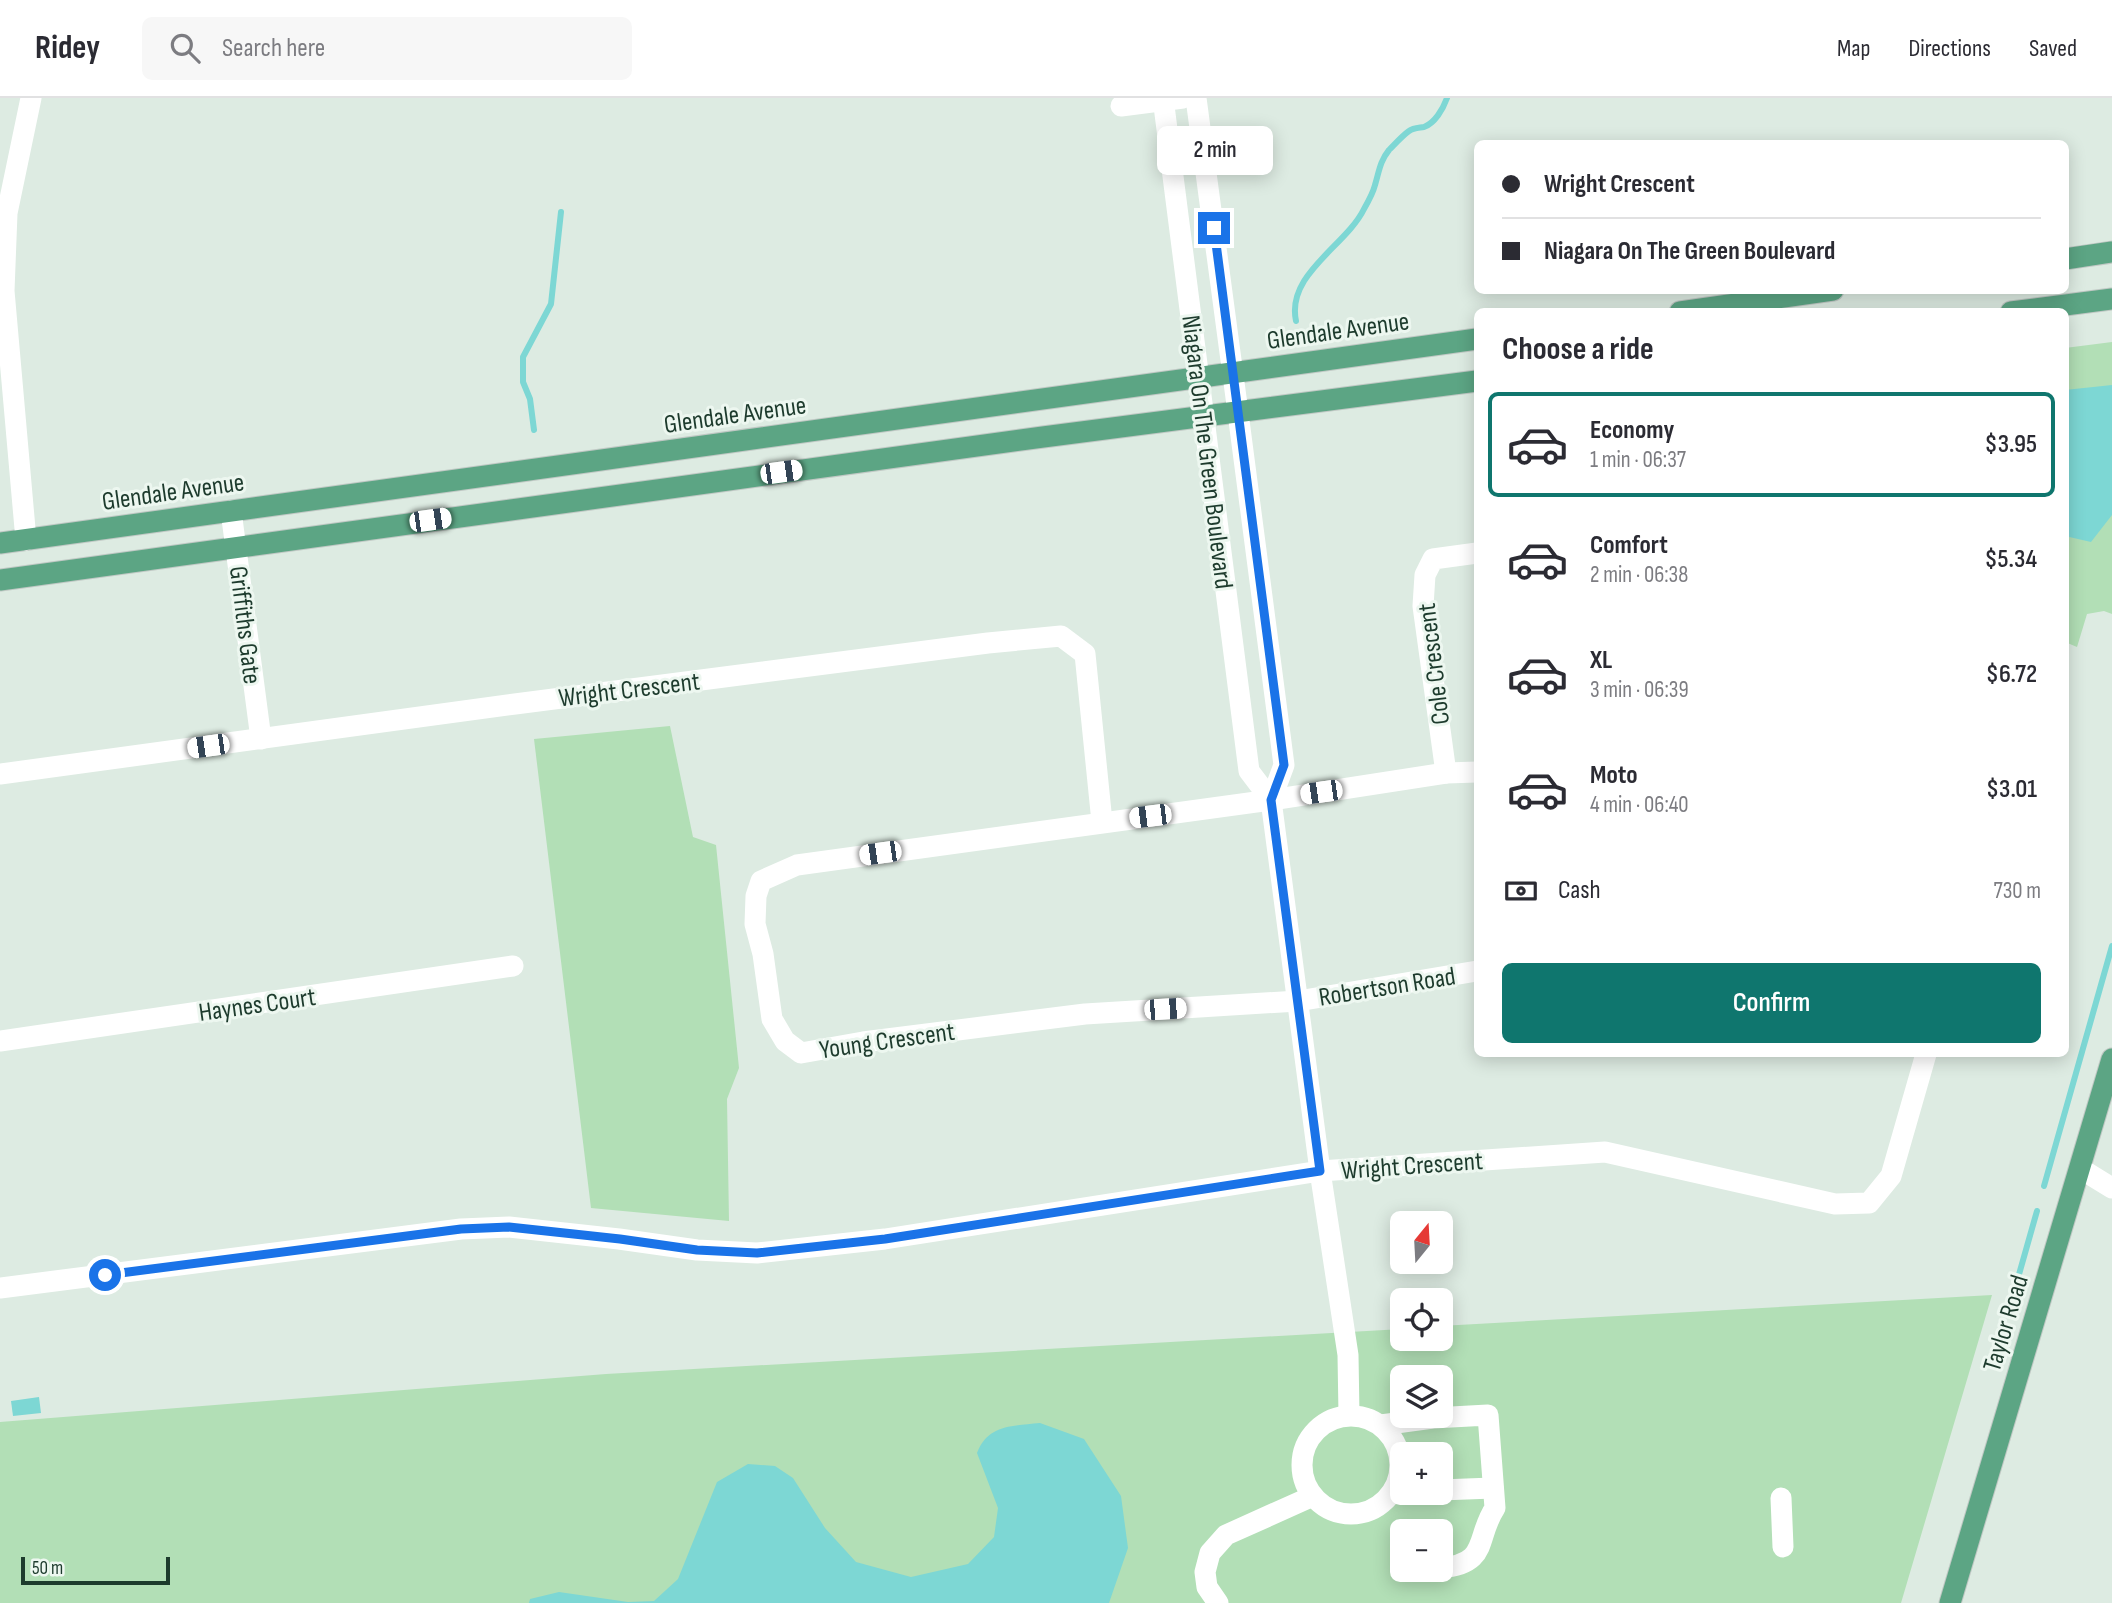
<!DOCTYPE html>
<meta charset="utf-8">
<style>
body{margin:0;font-family:"Sofia Sans Condensed",sans-serif;background:#f7f7f7;color:#2b2b33;height:100vh;display:flex;flex-direction:column;font-size:26px;white-space:nowrap}
*{box-sizing:border-box;margin:0}
p{font-size:23px;color:#7c7c81}
.icon{flex:none;width:38px;height:38px;fill:none;stroke:currentColor;stroke-width:2;stroke-linecap:round;stroke-linejoin:round}
.map{position:relative;flex:1;overflow:hidden}
.sheet{position:absolute;left:1474px;top:210px;width:595px;height:749px;display:flex;flex-direction:column;background:#fff;border-radius:10px;box-shadow:0 4px 18px #0003}
.sheet>*{flex:none}
.top-card{position:absolute;left:1474px;top:42px;width:595px;height:154px;border-radius:10px;box-shadow:0 4px 18px #0003;display:grid;align-content:center;height:154px;padding:0 28px;background:#fff}
.needle{width:46px;rotate:18deg}
.buttons{position:absolute;left:1390px;top:1113px;display:grid;gap:14px}
.buttons a{display:grid;place-items:center;width:63px;height:63px;border-radius:10px;background:#fff;box-shadow:0 4px 18px #0003;font-size:35px}
.scale{position:absolute;left:21px;bottom:18px;width:149px;box-sizing:border-box;padding-left:7px;border:4px solid #1d3b2d;border-top:0;font-size:19px;line-height:24px;white-space:nowrap;color:#1d3b2d;-webkit-text-stroke:5px #edf7f0;paint-order:stroke}
.end{position:absolute;width:32px;height:32px;margin:-16px;border:9px solid #1a73e8;background:#fff;box-shadow:0 0 0 4px #fff}
.from{border-radius:50%}
.bubble{position:absolute;height:49px;border-radius:10px;background:#fff;box-shadow:0 4px 18px #0003;font-size:23px;font-weight:600;line-height:49px;text-align:center}
.car{position:absolute;width:21px;height:42px;margin:-21px -10px;border-radius:9px;box-shadow:0 0 5px 2px #0007;background:linear-gradient(#fff 24%,#345 0 40%,#fff 0 76%,#345 0 86%,#fff 0)}
.top-card b{display:flex;align-items:center;gap:24px;height:66px;font-size:26px}
.top-card b+b{border-top:2px solid #e1e1e2}
.top-card i{width:18px;height:18px;background:#2b2b33}
ul{padding:0;list-style:none}
li{display:flex;align-items:center;gap:21px;height:105px;margin:0 14px 10px;padding:0 14px;border:4px solid transparent;border-radius:10px}
li div{flex:1}
li b{display:block;font-size:26px}
li em{font-style:normal;font-weight:600}
li.current{border-color:#0f766e}
li>.icon{width:63px;height:63px;stroke-width:1.5}
h2{padding:0 28px;font-size:32px;line-height:84px}
.pay{display:flex;align-items:center;gap:18px;height:77px;padding:0 28px;font-size:26px}
.pay p{margin-inline-start:auto}
.cta{display:flex;gap:14px;margin-top:auto;padding:14px 28px}
.cta a{flex:1;height:80px;border-radius:10px;background:#0f766e;color:#fff;font-size:28px;font-weight:600;line-height:80px;text-align:center}
header{display:flex;align-items:center;gap:42px;box-sizing:border-box;height:98px;padding:0 35px;background:#fff;border-bottom:2px solid #e1e1e2}
header strong{font-size:33px}
nav{display:flex;gap:38px;margin-inline-start:auto;font-size:24px}
.search{width:490px;height:63px;background:#f7f7f7;display:flex;align-items:center;gap:18px;box-sizing:border-box;padding:0 24px;border-radius:10px;color:#7c7c81;font-size:26px}
.map>svg:first-child{display:block}
.green{fill:#b2dfb6;fill-rule:evenodd}
.water{fill:#7dd7d4}
.lines{fill:none;stroke-linecap:round;stroke-linejoin:round}
.stream{stroke:#7dd7d4;stroke-width:6}
.major-casing{stroke:#c0c8c4;stroke-width:23}
.minor{stroke:#fff;stroke-width:21}
.major{stroke:#5ca584;stroke-width:21}
.route{stroke:#1a73e8;stroke-width:9}
.labels{text-anchor:middle;stroke-width:6;stroke-linejoin:round;paint-order:stroke}
.street-label{font-size:26px;fill:#1d3b2d;stroke:#edf7f0}
</style>
<header>
<strong>Ridey</strong>
<div class="search"><svg class="icon" aria-label="search" viewBox="0 0 24 24"><circle cx="10" cy="10" r="6"/><path d="M15 15l6 6"/></svg>Search here</div>
<nav><a>Map</a><a>Directions</a><a>Saved</a></nav>
</header>
<div class="map">
<svg width="2112" height="1505" viewBox="0 0 2112 1505">
<rect width="100%" height="100%" fill="#ddebe2"/>
<g class="green">
<polygon points="2112,244 2112,516 2104,513 2087,516 2077,549 2065,544 2065,250"/>
<polygon points="670,628 693,739 716,747 739,970 727,1001 729,1123 591,1110 534,641"/>
<path d="M1992,1197L1901,1505H0V1324L606,1276L1402,1231V1241H1440V1228ZM1402,1279H1440V1318H1402ZM1402,1356H1440V1395H1402ZM1402,1433H1440V1472H1402Z"/>
</g>
<g class="water">
<polygon points="2112,287 2112,417 2091,444 2065,438 2065,292"/>
<polygon points="39,1299 41,1315 13,1318 11,1303"/>
<path d="M1040,1325L1084,1341L1121,1398L1128,1450L1109,1505H529L530,1501L559,1494L628,1504L654,1503L678,1481L717,1384L748,1366L775,1368L793,1380L825,1430L856,1464L911,1479L968,1466L994,1439L998,1410L977,1355C988,1326 1013,1328 1040,1325Z"/>
</g>
<g class="lines">
<g class="stream">
<path d="M1296,223C1286,176 1346,148 1364,111C1368,104 1373,95 1375,87C1379,74 1380,63 1389,52C1395,46 1402,38 1409,33C1413,30 1418,30 1424,29C1435,25 1443,11 1447,0"/>
<polyline points="534,332 530,301 523,284 523,259 551,206 561,114"/>
<polyline points="2044,1088 2112,848"/>
<polyline points="2012,1201 2037,1113"/>
</g>
<defs>
<g id="major">
<polyline points="2065,161 2112,154"/>
<polyline points="1680,214 1833,192"/>
<polyline points="2011,214 2112,201"/>
<polyline points="0,445 1477,241"/>
<polyline points="0,482 1043,339 1477,283"/>
<polyline points="1950,1505 2112,961"/>
</g>
</defs>
<use href="#major" class="major-casing"/>
<g class="minor">
<polyline points="1163,0 1249,673 1271,702"/>
<path d="M1196,0C1227,222 1254,445 1284,667L1271,702L1320,1073L1348,1257L1349,1317"/>
<polyline points="1121,8 1183,0"/>
<polyline points="231,413 261,641"/>
<polyline points="26,442 4,193 7,115 31,0"/>
<polyline points="1477,674 1446,675 1271,702 797,767 761,783 756,798 755,826 763,856 772,921 785,943 801,955 863,944 1085,916 1298,903 1477,873"/>
<polyline points="1446,675 1423,508 1425,477 1433,461 1477,455"/>
<polyline points="0,676 515,606 988,545 1061,538 1085,556 1102,724"/>
<polyline points="0,943 513,868"/>
<polyline points="2081,1071 2112,1090"/>
<polyline points="0,1190 461,1131 509,1129 619,1141 697,1152 757,1155 885,1141 1320,1073 1605,1054 1835,1106 1869,1105 1891,1078 1926,956"/>
<circle cx="1351" cy="1367" r="49"/>
<path d="M1381,1327L1433,1320L1488,1317L1495,1410C1475,1440 1490,1466 1440,1470"/>
<polyline points="1440,1392 1493,1390"/>
<polyline points="1781,1400 1783,1449"/>
<polyline points="1408,1472 1416,1472"/>
<polyline points="1218,1505 1207,1489 1205,1474 1210,1455 1226,1437 1313,1398"/>
</g>
<use href="#major" class="major"/>
</g>
<g class="lines">
<polyline class="route" points="105,1177 461,1131 509,1129 620,1141 697,1152 757,1155 885,1141 1320,1073 1271,702 1284,667 1214,130"/>
</g>
<g class="labels">
<g class="street-label">
<text transform="translate(1338 232) rotate(-8)" y="9">Glendale Avenue</text>
<text transform="translate(735 316) rotate(-8)" y="9">Glendale Avenue</text>
<text transform="translate(1208 354) rotate(83)" y="9">Niagara On The Green Boulevard</text>
<text transform="translate(173 393) rotate(-8)" y="9">Glendale Avenue</text>
<text transform="translate(246 527) rotate(83)" y="9">Griffiths Gate</text>
<text transform="translate(1433 566) rotate(-97)" y="9">Cole Crescent</text>
<text transform="translate(629 591) rotate(-7)" y="9">Wright Crescent</text>
<text transform="translate(1387 888) rotate(-9)" y="9">Robertson Road</text>
<text transform="translate(257 906) rotate(-8)" y="9">Haynes Court</text>
<text transform="translate(887 942) rotate(-8)" y="9">Young Crescent</text>
<text transform="translate(1412 1067) rotate(-4)" y="9">Wright Crescent</text>
<text transform="translate(2005 1225) rotate(-73)" y="9">Taylor Road</text>
</g>
</g>
</svg>
<div class="buttons">
<a><svg class="needle" viewBox="-14 -14 28 28"><path d="M0-13l5 13h-10z" fill="#e53935"/><path d="M0 13l5-13h-10z" fill="#7c7c81"/></svg></a>
<a><svg class="icon" aria-label="locate" viewBox="0 0 24 24"><circle cx="12" cy="12" r="6"/><path d="M12 2v4M12 18v4M2 12h4M18 12h4"/></svg></a>
<a><svg class="icon" aria-label="layers" viewBox="0 0 24 24"><path d="M12 4l9 5-9 5-9-5zM3 14l9 5 9-5"/></svg></a>
<a>+</a>
<a>−</a>
</div>
<div class="scale">50 m</div>
<i class="end from" style="left:105px;top:1177px"></i>
<i class="end" style="left:1214px;top:130px"></i>
<div class="bubble" style="left:1157px;top:28px;width:116px">2 min</div>
<i class="car" style="left:781px;top:374px;rotate:82deg"></i>
<i class="car" style="left:430px;top:422px;rotate:82deg"></i>
<i class="car" style="left:208px;top:648px;rotate:262deg"></i>
<i class="car" style="left:1321px;top:694px;rotate:262deg"></i>
<i class="car" style="left:1150px;top:718px;rotate:263deg"></i>
<i class="car" style="left:880px;top:755px;rotate:262deg"></i>
<i class="car" style="left:1165px;top:911px;rotate:87deg"></i>
<div class="top-card">
<b><i class="from"></i>Wright Crescent</b>
<b><i></i>Niagara On The Green Boulevard</b>
</div>
<section class="sheet">
<h2>Choose a ride</h2>
<ul>
<li class="current"><svg class="icon" aria-label="car" viewBox="0 0 24 24"><path d="M5 17H2v-5l4-1 3-4h7l3 4 3 1v5h-3M9 17h6M6 11h13"/><circle cx="7" cy="17" r="2"/><circle cx="17" cy="17" r="2"/></svg><div><b>Economy</b><p>1 min · 06:37</p></div><em>$3.95</em></li>
<li><svg class="icon" aria-label="car" viewBox="0 0 24 24"><path d="M5 17H2v-5l4-1 3-4h7l3 4 3 1v5h-3M9 17h6M6 11h13"/><circle cx="7" cy="17" r="2"/><circle cx="17" cy="17" r="2"/></svg><div><b>Comfort</b><p>2 min · 06:38</p></div><em>$5.34</em></li>
<li><svg class="icon" aria-label="car" viewBox="0 0 24 24"><path d="M5 17H2v-5l4-1 3-4h7l3 4 3 1v5h-3M9 17h6M6 11h13"/><circle cx="7" cy="17" r="2"/><circle cx="17" cy="17" r="2"/></svg><div><b>XL</b><p>3 min · 06:39</p></div><em>$6.72</em></li>
<li><svg class="icon" aria-label="car" viewBox="0 0 24 24"><path d="M5 17H2v-5l4-1 3-4h7l3 4 3 1v5h-3M9 17h6M6 11h13"/><circle cx="7" cy="17" r="2"/><circle cx="17" cy="17" r="2"/></svg><div><b>Moto</b><p>4 min · 06:40</p></div><em>$3.01</em></li>
</ul>
<div class="pay"><svg class="icon" aria-label="cash" viewBox="0 0 24 24"><path d="M3 7h18v10H3z"/><circle cx="12" cy="12" r="2"/></svg>Cash<p>730 m</p></div>
<div class="cta"><a>Confirm</a></div>
</section>
</div>
